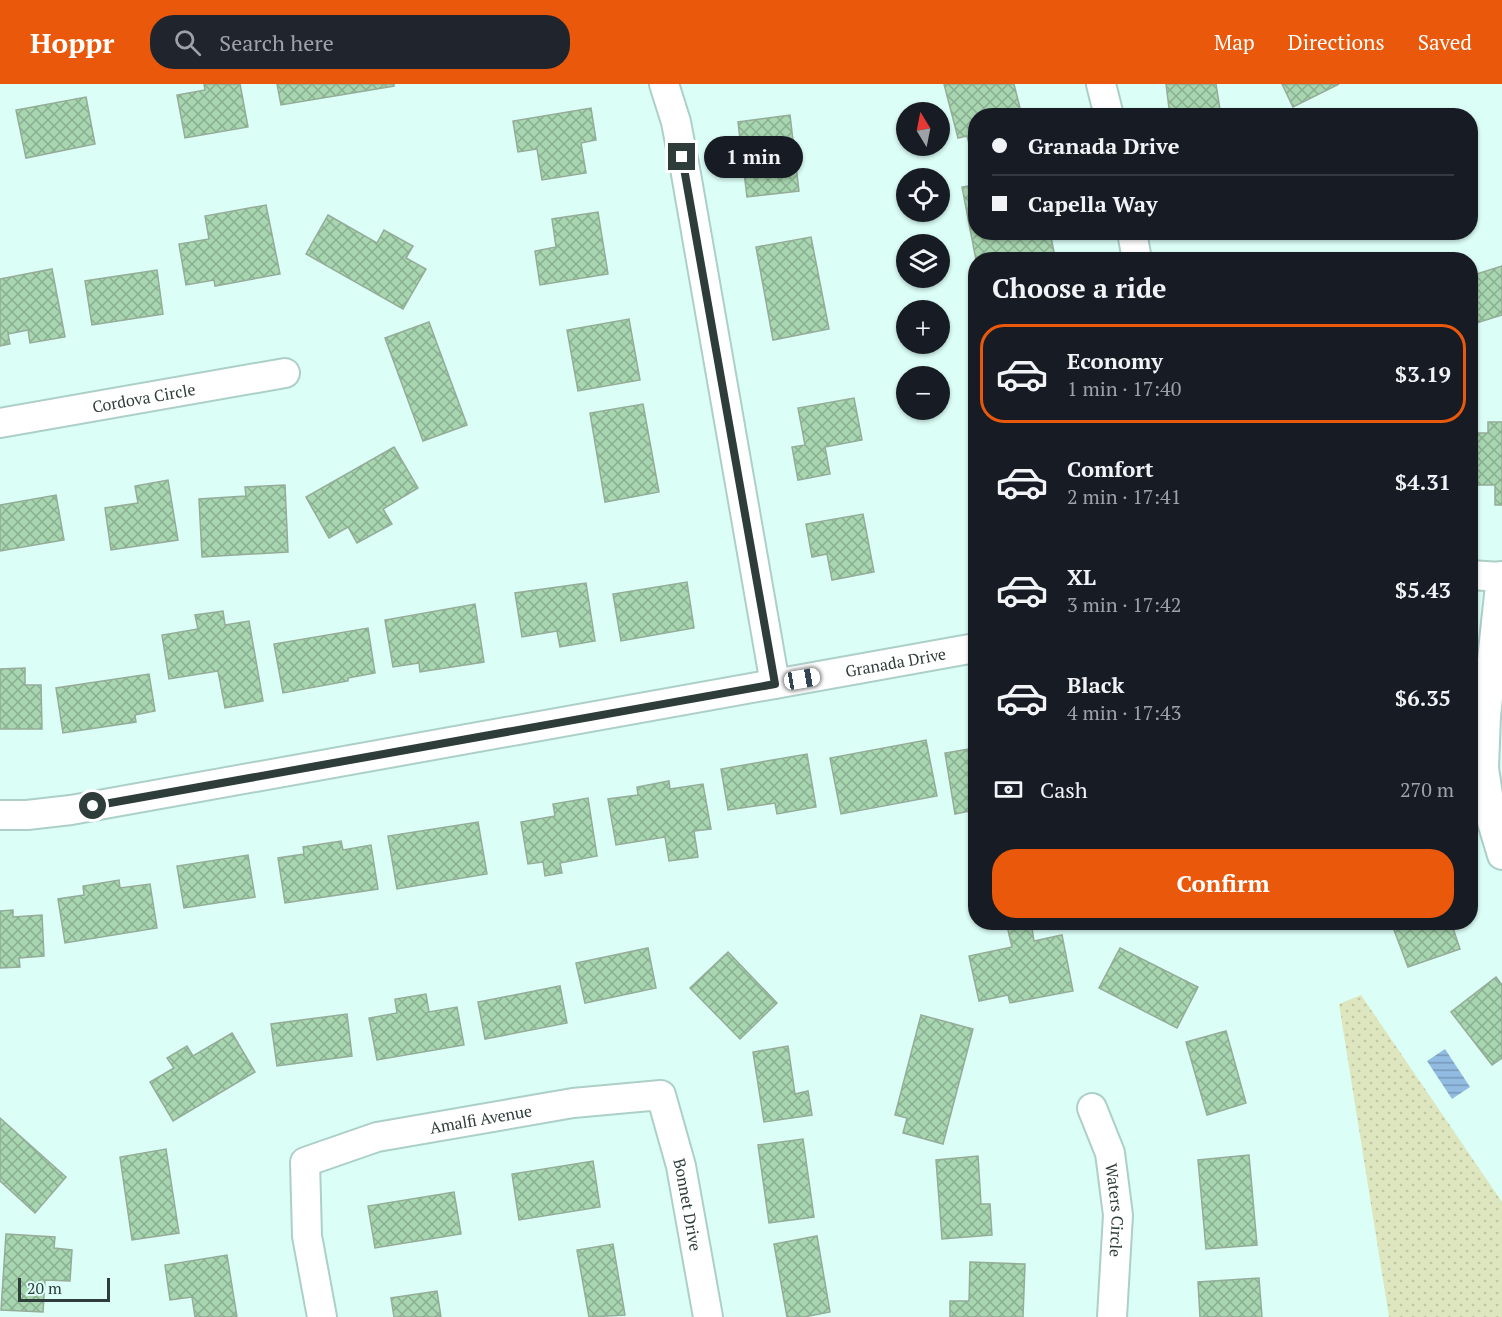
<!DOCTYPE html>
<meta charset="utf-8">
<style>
body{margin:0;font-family:"PT Serif",serif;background:#20242c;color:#f1f3f6;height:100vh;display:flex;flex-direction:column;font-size:22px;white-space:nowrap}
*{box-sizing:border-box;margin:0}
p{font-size:20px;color:#9ea1a6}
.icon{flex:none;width:33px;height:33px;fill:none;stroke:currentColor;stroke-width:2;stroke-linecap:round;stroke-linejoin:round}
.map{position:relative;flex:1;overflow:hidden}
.side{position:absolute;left:968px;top:168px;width:510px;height:678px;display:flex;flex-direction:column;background:#171b24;border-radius:24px;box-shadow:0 2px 4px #0004}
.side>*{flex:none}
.banner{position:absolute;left:968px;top:24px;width:510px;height:132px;border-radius:24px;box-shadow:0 2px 4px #0004;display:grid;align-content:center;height:132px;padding:0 24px;background:#171b24}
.needle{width:39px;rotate:350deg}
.controls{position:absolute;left:896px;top:18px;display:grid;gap:12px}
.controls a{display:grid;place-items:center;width:54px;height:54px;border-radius:50%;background:#171b24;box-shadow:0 2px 4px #0004;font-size:30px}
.scale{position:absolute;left:18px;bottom:15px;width:92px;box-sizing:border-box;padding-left:6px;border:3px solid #2e3c3a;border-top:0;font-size:16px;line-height:21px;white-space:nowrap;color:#2e3c3a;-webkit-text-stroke:4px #dbfef7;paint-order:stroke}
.end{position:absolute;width:27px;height:27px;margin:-14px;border:8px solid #2e3c3a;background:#fff;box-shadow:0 0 0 3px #fff}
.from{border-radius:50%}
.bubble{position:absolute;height:42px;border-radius:21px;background:#171b24;box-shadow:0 2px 4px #0004;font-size:20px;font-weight:700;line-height:42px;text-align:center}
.car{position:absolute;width:18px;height:36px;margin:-18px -9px;border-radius:8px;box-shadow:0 0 4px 2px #0007;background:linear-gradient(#fff 24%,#345 0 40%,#fff 0 76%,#345 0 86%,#fff 0)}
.banner b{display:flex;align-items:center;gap:21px;height:57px;font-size:22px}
.banner b+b{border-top:2px solid #363941}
.banner i{width:15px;height:15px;background:#f1f3f6}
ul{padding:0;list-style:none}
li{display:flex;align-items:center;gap:18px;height:99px;margin:0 12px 9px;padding:0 12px;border:3px solid transparent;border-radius:24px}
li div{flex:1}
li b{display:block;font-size:22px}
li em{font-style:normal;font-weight:700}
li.current{border-color:#ea580c}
li>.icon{width:54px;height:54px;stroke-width:1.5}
h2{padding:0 24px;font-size:27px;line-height:72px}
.pay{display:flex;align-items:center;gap:15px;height:66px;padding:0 24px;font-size:22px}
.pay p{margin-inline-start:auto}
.cta{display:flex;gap:12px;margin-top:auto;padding:12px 24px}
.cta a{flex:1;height:69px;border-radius:24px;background:#ea580c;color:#fff;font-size:24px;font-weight:700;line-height:69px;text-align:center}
header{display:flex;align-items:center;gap:36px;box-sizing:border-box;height:84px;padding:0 30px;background:#ea580c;color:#fff}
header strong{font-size:28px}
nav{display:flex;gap:33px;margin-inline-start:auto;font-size:21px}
.search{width:420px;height:54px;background:#20242c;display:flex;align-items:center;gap:15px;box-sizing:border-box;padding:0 21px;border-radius:24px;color:#9ea1a6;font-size:22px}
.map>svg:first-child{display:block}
.grass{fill:url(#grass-dots)}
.water{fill:url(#water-rules)}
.building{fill:url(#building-cross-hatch);stroke:#95ac99;stroke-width:1.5}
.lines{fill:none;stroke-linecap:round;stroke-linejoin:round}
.street-casing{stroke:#accfc8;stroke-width:32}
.street{stroke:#fff;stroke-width:28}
.route{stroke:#2e3c3a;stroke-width:8}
.labels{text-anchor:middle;stroke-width:4.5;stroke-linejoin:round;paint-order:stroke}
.street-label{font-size:16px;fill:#2e3c3a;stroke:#dbfef7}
</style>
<header>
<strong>Hoppr</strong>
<div class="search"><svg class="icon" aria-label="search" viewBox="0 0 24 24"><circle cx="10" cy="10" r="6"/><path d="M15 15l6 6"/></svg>Search here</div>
<nav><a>Map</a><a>Directions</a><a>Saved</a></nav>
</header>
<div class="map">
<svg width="1502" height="1233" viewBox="0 0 1502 1233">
<defs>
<pattern id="grass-dots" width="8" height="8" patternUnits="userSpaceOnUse" patternTransform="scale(1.5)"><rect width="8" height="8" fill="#dee6bf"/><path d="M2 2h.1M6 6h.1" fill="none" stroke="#bfc6a5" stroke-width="1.8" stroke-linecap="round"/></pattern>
<pattern id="water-rules" width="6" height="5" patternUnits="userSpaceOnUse" patternTransform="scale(1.5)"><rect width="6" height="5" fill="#92bbe2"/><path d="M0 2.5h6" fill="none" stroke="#7899b8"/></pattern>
<pattern id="building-cross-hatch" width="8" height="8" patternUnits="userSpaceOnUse" patternTransform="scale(1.5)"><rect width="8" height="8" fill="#a8d6b0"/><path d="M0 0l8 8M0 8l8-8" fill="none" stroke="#89af90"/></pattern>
</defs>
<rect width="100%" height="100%" fill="#dbfef7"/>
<polygon class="grass" points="1361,911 1502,1118 1502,1233 1389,1233 1339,920"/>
<polygon class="water" points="1445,965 1470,1003 1452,1015 1427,977"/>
<g class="building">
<polygon points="204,0 240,0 248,43 185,54 177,11 205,6"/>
<polygon points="277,0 394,0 394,2 281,21"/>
<polygon points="944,0 1014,0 1022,32 975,32 975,66 971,67 967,52 958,54"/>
<polygon points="1166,0 1216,0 1221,32 1170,32"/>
<polygon points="1282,0 1339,0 1293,23"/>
<polygon points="86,13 95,60 26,74 16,26"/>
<polygon points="591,24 596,56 581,59 586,89 542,96 537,65 518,68 513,37"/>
<polygon points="790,31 799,107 747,113 738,38"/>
<polygon points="975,83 975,148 1050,148 1054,168 1016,176 976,176 962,103 974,101 971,84"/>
<polygon points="266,121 280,190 215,202 214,196 186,201 179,160 209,155 205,132"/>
<polygon points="598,128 608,190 540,201 535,167 556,163 552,135"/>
<polygon points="328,131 377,159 384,146 413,162 406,174 426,185 403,225 306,170"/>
<polygon points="811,153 829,245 773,256 756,163"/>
<polygon points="1502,182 1502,231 1470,241 1470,192"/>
<polygon points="52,185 65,253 30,259 28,246 8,250 10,260 0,262 0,195"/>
<polygon points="157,186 163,230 92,241 85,197"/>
<polygon points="629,235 640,296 578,307 567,246"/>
<polygon points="429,238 467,341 423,357 385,254"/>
<polygon points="854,314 862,356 825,363 830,390 798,396 792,363 805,361 798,324"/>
<polygon points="643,320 659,408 605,418 590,329"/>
<polygon points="1488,338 1502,338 1502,421 1495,421 1495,401 1470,401 1470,349 1488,349"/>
<polygon points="394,363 418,404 383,425 392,440 357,459 348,443 329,454 306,413"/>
<polygon points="168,396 178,456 111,466 105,424 138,419 135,402"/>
<polygon points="285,401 288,468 202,473 199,415 246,412 245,403"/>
<polygon points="56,411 64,456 0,467 0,421"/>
<polygon points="863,430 874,488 832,496 827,470 812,473 806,440"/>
<polygon points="687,498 694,544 621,557 613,510"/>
<polygon points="586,499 595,557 560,563 557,547 522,553 515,509"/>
<polygon points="475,520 484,578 420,588 419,579 393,583 385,536"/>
<polygon points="223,527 225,541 249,537 263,617 225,624 218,587 169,595 162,551 198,545 195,531"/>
<polygon points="368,544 375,589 348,594 348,597 283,609 274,560"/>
<polygon points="25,584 25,601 41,601 42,645 0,645 0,585"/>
<polygon points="149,590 155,627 135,631 136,638 63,649 56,604"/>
<polygon points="926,656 937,712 841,730 830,674"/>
<polygon points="975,664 975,726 955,730 945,669"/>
<polygon points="807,670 816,723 777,730 775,719 728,726 721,685"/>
<polygon points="669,697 670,705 703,700 711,745 694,747 698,773 669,777 665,753 616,761 608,715 638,711 637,703"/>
<polygon points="588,714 597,772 560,779 562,789 545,792 543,778 528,780 521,738 555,732 553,720"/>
<polygon points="478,738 487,790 397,805 388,752"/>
<polygon points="341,757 343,766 371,761 378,805 285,819 278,774 304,770 303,763"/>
<polygon points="248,771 255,813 184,824 177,782"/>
<polygon points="119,796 120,804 150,800 157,844 65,859 58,815 84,811 83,802"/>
<polygon points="13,826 13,833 42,831 44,872 19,874 20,883 0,884 0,827"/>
<polygon points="1024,838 1031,838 1034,857 1062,851 1073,907 1010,919 1008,911 979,917 969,872 1012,863 1007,842"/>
<polygon points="1391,838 1451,838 1460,865 1408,883"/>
<polygon points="648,864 656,904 585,919 576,879"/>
<polygon points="1120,864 1198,903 1177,944 1099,904"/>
<polygon points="728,868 777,919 740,955 690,904"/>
<polygon points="1496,893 1502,901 1502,974 1492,981 1451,928"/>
<polygon points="560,902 567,939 485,955 478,918"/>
<polygon points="426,910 429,928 457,923 464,961 377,976 369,934 397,929 395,915"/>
<polygon points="347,930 352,972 277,982 271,940"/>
<polygon points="921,931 973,945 943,1060 903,1049 907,1034 895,1031"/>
<polygon points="1226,947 1246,1019 1207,1031 1186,958"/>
<polygon points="232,949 255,988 173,1037 150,998 174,984 167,974 187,962 193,972"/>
<polygon points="788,962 795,1010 808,1007 812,1031 764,1038 753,968"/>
<polygon points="0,1034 66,1093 35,1129 0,1097"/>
<polygon points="803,1055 814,1133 769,1139 758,1061"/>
<polygon points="166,1065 179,1149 132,1156 120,1073"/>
<polygon points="1249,1071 1257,1161 1206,1165 1198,1076"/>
<polygon points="978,1072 981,1120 990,1120 992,1151 942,1155 936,1076"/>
<polygon points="593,1077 600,1123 519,1136 512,1090"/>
<polygon points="454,1108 461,1150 375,1164 368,1122"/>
<polygon points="6,1150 55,1153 54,1164 72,1166 70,1197 45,1196 43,1228 1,1226"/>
<polygon points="817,1152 830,1228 804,1233 787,1233 774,1160"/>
<polygon points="613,1160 625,1231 589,1233 577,1166"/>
<polygon points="227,1171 237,1233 195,1233 192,1213 170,1216 165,1181"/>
<polygon points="970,1178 1025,1180 1023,1233 950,1233 950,1217 969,1217"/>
<polygon points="1259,1194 1262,1233 1200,1233 1198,1198"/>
<polygon points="437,1207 441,1233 394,1233 391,1214"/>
</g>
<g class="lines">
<defs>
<g id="street">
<polyline points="664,0 676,38 686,90 775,600"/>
<polyline points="1101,0 1109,32"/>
<polyline points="1132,148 1137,176"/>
<path id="s1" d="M0,339L285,289"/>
<polyline points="1470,491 1502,493"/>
<polyline points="1501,492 1486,632 1484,684 1492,738 1502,771"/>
<path id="s2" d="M0,731H27L71,726L975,564"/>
<path id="s3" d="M1092,1024L1110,1069L1118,1131L1112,1233"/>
<path id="s4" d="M322,1233L307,1152L305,1078L377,1053L573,1019L661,1011L681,1082L708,1233"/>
</g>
</defs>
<use href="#street" class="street-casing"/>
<use href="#street" class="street"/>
</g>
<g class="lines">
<polyline class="route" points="93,722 775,600 682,73"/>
</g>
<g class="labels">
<g class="street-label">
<text dy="6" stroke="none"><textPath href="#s1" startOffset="146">Cordova Circle</textPath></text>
<text dy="6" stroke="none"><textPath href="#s2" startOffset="909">Granada Drive</textPath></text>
<text dy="6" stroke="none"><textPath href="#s4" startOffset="338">Amalfi Avenue</textPath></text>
<text dy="6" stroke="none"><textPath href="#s4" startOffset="633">Bonnet Drive</textPath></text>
<text dy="6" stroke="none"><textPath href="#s3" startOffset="106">Waters Circle</textPath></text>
</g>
</g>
</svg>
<div class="controls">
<a><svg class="needle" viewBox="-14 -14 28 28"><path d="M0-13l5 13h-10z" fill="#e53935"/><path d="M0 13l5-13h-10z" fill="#9ea1a6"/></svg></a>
<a><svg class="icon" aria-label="locate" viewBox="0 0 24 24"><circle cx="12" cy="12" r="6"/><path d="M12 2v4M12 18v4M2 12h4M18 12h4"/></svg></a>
<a><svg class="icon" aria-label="layers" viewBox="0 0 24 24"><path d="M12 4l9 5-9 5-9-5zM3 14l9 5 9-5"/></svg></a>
<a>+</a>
<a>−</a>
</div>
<div class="scale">20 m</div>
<i class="end from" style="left:93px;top:722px"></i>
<i class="end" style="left:682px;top:73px"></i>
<div class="bubble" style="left:704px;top:52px;width:99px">1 min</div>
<i class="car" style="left:802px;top:595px;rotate:80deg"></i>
<div class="banner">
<b><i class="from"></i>Granada Drive</b>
<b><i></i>Capella Way</b>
</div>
<section class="side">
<h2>Choose a ride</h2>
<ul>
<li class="current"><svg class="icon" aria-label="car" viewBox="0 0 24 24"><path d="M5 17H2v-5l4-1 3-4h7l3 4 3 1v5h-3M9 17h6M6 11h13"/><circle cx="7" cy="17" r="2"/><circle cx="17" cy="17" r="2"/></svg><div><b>Economy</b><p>1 min · 17:40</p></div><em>$3.19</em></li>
<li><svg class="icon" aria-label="car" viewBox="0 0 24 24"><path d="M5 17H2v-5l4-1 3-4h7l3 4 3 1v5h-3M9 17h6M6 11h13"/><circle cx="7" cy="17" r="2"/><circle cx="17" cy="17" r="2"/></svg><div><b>Comfort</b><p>2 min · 17:41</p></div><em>$4.31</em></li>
<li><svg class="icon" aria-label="car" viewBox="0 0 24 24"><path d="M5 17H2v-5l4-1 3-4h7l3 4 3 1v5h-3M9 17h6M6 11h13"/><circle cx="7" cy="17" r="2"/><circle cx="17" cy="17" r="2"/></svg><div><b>XL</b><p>3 min · 17:42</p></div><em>$5.43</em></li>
<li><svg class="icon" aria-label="car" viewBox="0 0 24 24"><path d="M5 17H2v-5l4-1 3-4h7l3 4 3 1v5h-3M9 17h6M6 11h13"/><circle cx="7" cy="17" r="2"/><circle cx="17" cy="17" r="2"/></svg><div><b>Black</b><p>4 min · 17:43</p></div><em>$6.35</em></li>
</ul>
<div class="pay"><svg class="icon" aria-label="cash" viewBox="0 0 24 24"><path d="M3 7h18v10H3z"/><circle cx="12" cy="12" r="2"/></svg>Cash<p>270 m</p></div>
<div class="cta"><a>Confirm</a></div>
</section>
</div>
